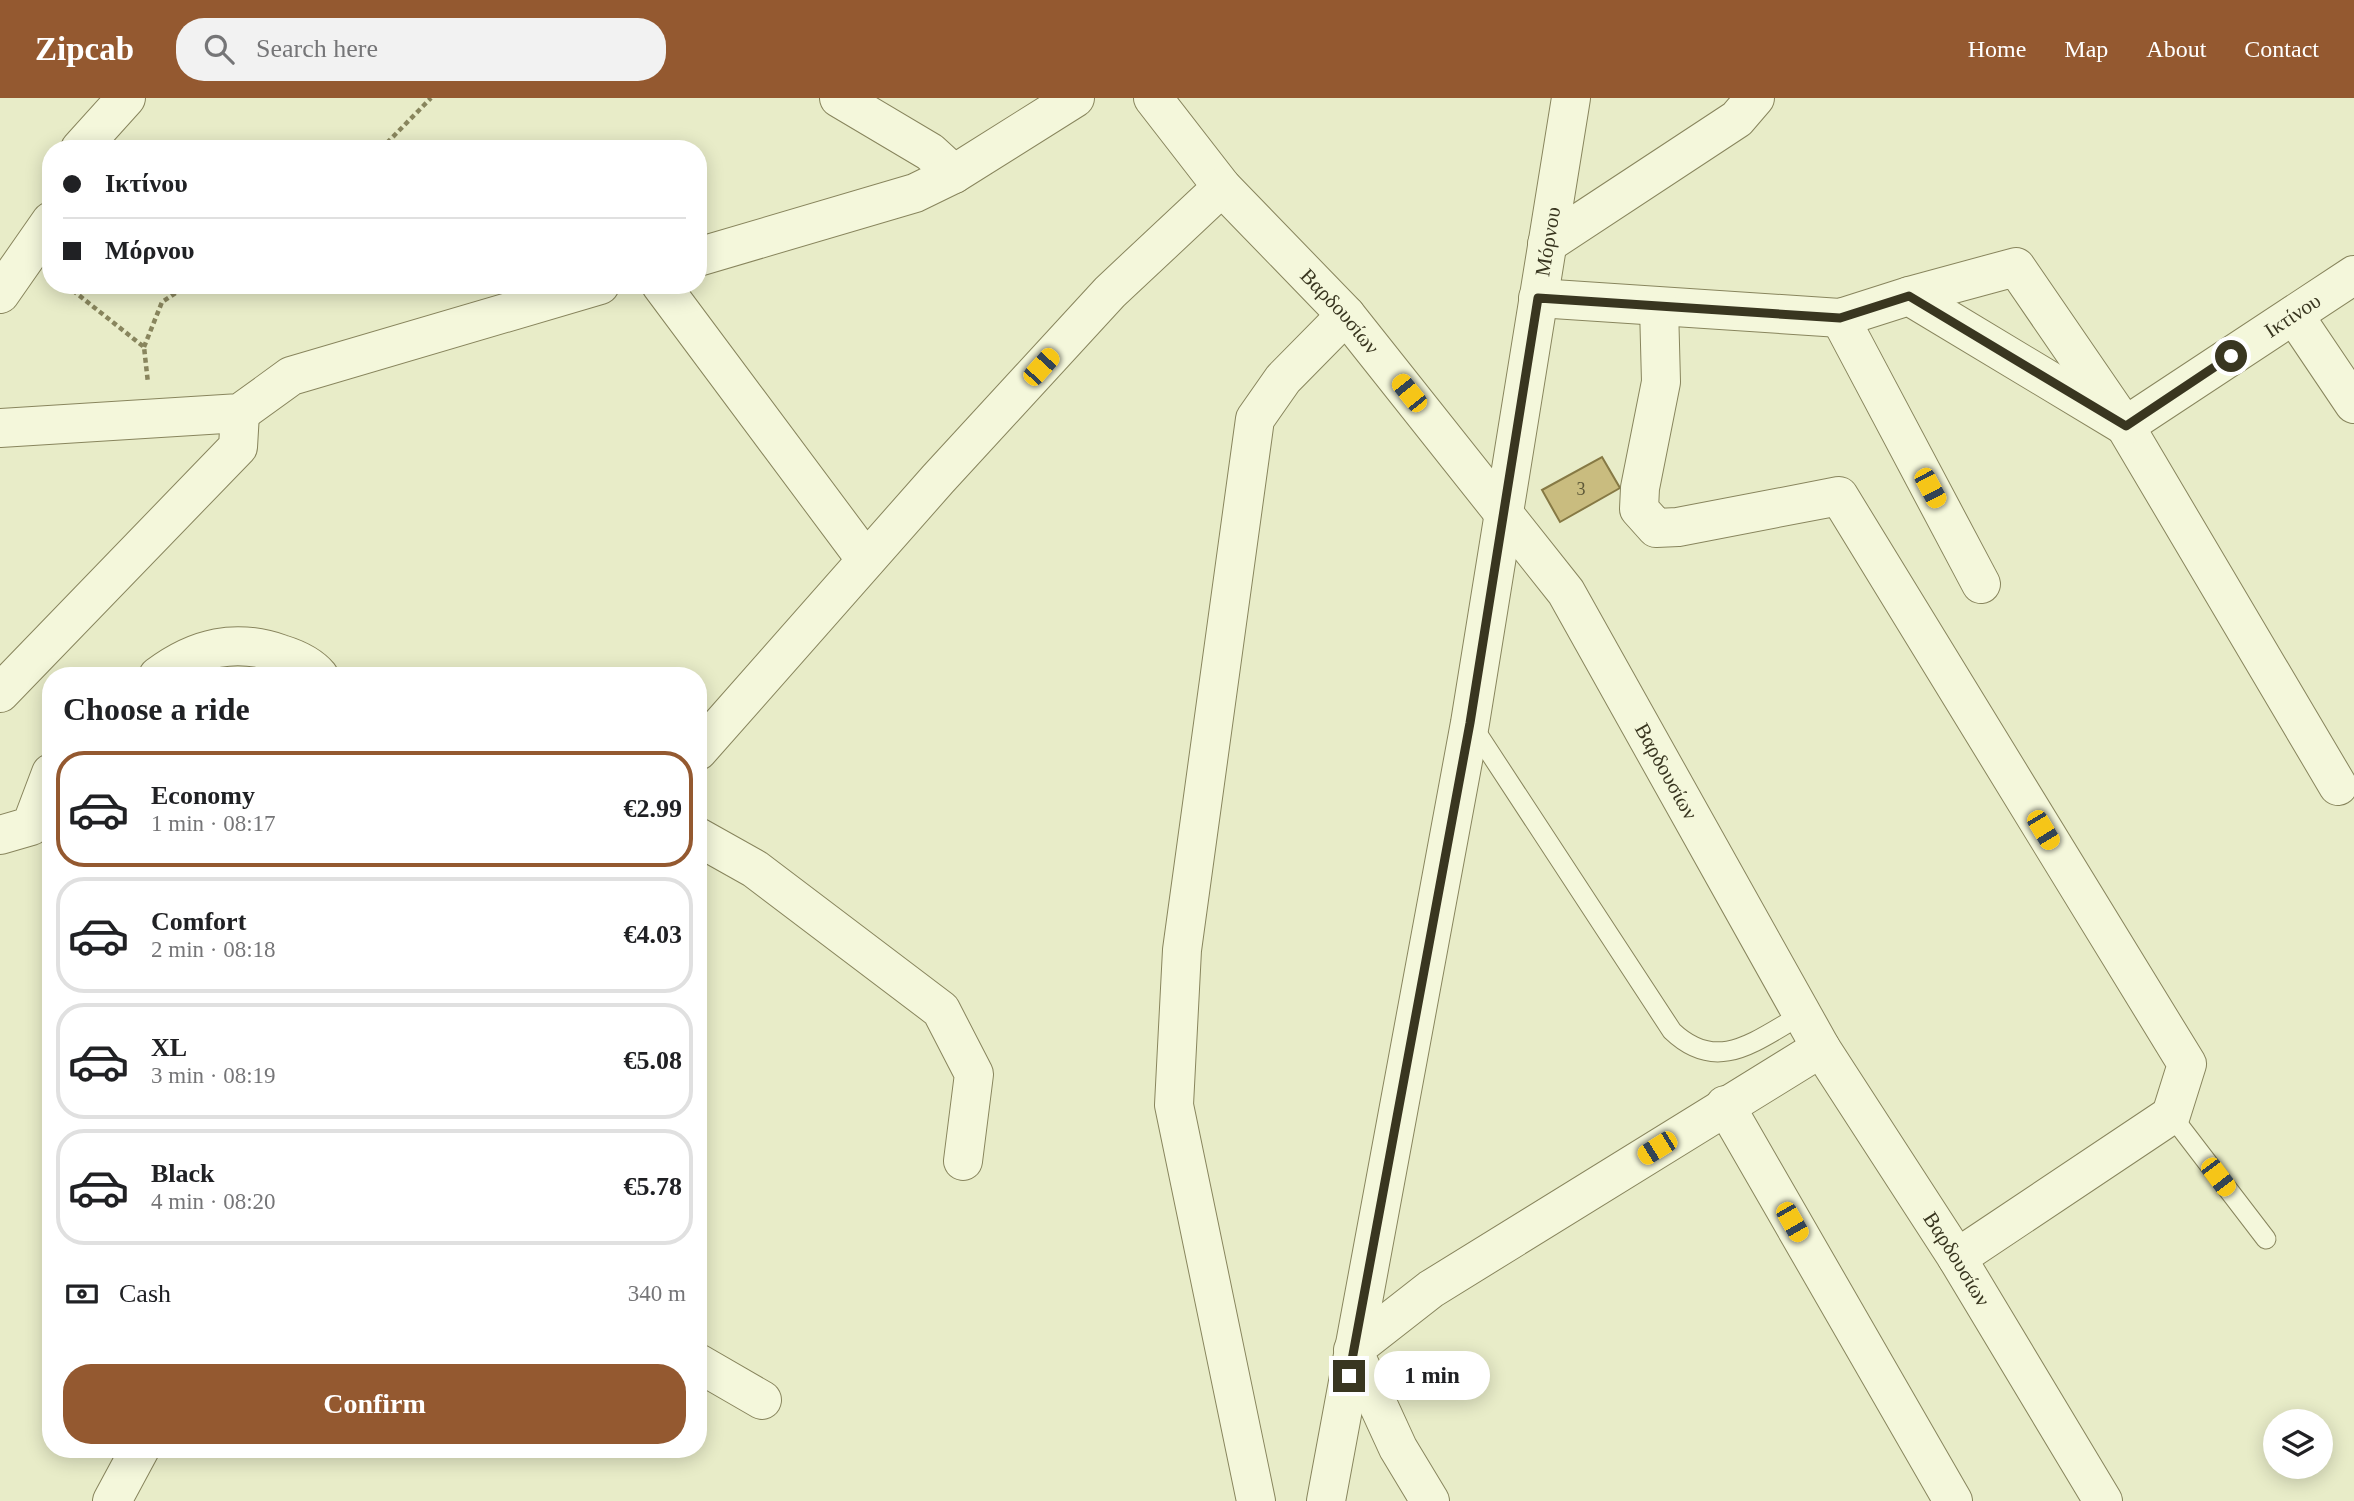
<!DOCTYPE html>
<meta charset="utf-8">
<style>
body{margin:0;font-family:Georgia,serif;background:#f2f2f2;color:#202124;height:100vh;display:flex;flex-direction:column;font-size:26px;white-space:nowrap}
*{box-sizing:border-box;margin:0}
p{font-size:23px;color:#757577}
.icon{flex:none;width:38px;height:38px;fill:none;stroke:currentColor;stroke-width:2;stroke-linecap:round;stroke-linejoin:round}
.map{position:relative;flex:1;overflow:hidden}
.side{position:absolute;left:42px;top:569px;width:665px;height:791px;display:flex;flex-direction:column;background:#fff;border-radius:28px;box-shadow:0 4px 18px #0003}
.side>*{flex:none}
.hud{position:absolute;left:42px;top:42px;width:665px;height:154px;border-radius:28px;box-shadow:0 4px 18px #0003;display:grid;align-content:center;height:154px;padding:0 21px;background:#fff}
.tools{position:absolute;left:2263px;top:1311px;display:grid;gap:14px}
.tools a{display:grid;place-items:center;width:70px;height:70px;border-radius:50%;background:#fff;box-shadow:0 4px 18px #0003;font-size:35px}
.end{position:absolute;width:32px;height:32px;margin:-16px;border:9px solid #393620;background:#fff;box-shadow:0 0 0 4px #fff}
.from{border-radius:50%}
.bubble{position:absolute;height:49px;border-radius:24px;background:#fff;box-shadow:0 4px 18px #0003;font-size:23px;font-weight:600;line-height:49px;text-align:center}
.car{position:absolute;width:21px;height:42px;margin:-21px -10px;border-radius:9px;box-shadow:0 0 5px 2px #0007;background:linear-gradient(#f5c518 24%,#345 0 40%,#f5c518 0 76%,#345 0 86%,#f5c518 0)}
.hud b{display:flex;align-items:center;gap:24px;height:66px;font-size:26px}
.hud b+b{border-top:2px solid #e0e0e0}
.hud i{width:18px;height:18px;background:#202124}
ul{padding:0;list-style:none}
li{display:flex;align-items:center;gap:21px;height:116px;margin:0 14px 10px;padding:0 7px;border:4px solid #e0e0e0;border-radius:28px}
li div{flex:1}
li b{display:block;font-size:26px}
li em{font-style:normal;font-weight:600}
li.on{border-color:#945930}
li>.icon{width:63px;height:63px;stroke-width:1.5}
h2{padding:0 21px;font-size:32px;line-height:84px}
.pay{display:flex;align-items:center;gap:18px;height:77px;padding:0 21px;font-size:26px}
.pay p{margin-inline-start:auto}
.cta{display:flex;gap:14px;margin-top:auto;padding:14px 21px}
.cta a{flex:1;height:80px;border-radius:28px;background:#945930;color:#fff;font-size:28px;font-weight:600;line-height:80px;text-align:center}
header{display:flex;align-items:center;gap:42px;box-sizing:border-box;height:98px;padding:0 35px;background:#945930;color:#fff}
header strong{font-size:33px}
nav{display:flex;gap:38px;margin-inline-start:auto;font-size:24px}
.search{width:490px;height:63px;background:#f2f2f2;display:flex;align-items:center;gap:18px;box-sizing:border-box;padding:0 24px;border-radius:28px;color:#757577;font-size:26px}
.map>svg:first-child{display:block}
.building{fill:#c9bc7f;stroke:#867944;stroke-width:2}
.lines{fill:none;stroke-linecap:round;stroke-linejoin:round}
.lane-casing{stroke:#88855d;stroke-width:21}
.street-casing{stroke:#88855d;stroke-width:40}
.path{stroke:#88855d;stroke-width:4.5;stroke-dasharray:5 3.5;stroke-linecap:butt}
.lane{stroke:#f4f7db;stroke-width:19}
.street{stroke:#f4f7db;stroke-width:38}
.route{stroke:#393620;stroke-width:9}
.labels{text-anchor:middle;stroke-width:5;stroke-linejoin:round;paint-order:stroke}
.number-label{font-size:18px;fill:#5d5838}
.street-label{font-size:21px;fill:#393620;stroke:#f1f4d7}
</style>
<header>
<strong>Zipcab</strong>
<div class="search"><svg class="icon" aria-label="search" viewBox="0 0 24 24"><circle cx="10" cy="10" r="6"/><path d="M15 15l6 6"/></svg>Search here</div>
<nav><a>Home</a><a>Map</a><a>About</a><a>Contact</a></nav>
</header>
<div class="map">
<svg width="2354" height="1403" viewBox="0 0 2354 1403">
<rect width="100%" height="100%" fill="#e8ecc8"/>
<polygon class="building" points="1602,359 1620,390 1560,424 1542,392"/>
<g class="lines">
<defs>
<g id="lane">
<path d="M1471,626L1672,933C1718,977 1756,942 1803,916"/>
<polyline points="2171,1017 2266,1141"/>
</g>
<g id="street">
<polyline points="839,0 930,54 954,76"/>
<path id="s1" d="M1153,0L1222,89L1346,217L1566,494L1821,950L1957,1160L2103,1403"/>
<polyline points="80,51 126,0"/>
<polyline points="1547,146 1737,21 1755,0"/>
<polyline points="698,159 915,95 954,76 1075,0"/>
<polyline points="661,187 866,462"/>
<polyline points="0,196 51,123"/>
<polyline points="1909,198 2016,169 2125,328 2338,688"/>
<path id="s2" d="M1538,200L1840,220L1909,198L2125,328L2354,177"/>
<polyline points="1659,209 1661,284 1640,390 1639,411 1656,430 1678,429 1839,398 2187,966 2171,1017 1957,1160"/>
<polyline points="2294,217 2354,306"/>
<polyline points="1840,220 1981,486"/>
<polyline points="0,330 240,315 291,278 600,187"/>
<path d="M158,578C197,549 236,540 281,556C294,560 310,567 319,578"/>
<polyline points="0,595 238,349 240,315"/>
<polyline points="698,653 938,381 1110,194 1222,89"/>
<polyline points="0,737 31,728 51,675"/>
<polyline points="698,739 755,771 941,912 974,976 963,1063"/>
<polyline points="1725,1007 1953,1403"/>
<polyline points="698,1265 762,1302"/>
<polyline points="112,1403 140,1351"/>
<polyline points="1256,1403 1174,1007 1182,852 1255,321 1283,281 1346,217"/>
<path id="s3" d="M1326,1403L1470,625L1571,0"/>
<polyline points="1430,1403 1398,1350 1353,1252 1431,1191 1821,950"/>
</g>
</defs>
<use href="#lane" class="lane-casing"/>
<use href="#street" class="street-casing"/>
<g class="path">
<polyline points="381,51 431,0"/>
<polyline points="66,187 144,249 148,285"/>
<polyline points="144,249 162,204 188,187"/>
</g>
<use href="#lane" class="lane"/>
<use href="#street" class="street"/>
</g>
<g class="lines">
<polyline class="route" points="1349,1278 1470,625 1538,200 1840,220 1909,198 2126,328 2231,258"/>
</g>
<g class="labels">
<g class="number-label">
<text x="1581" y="397">3</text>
</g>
<g class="street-label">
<text dy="7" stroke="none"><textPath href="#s3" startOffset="1279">Μόρνου</textPath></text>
<text dy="7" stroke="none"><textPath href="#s1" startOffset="284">Βαρδουσίων</textPath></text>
<text dy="7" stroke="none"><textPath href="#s2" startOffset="828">Ικτίνου</textPath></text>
<text dy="7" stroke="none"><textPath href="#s1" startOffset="850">Βαρδουσίων</textPath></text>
<text dy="7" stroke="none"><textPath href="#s1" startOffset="1418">Βαρδουσίων</textPath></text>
</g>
</g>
</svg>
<div class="tools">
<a><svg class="icon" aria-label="layers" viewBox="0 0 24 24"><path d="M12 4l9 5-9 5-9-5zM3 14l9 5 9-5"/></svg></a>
</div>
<i class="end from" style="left:2231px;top:258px"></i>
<i class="end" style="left:1349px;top:1278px"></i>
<div class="bubble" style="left:1374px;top:1253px;width:116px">1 min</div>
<i class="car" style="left:1041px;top:269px;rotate:42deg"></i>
<i class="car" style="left:1409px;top:295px;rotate:321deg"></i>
<i class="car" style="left:1930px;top:390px;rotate:152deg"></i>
<i class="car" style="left:2043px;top:732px;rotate:149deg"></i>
<i class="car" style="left:1657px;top:1050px;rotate:238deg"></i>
<i class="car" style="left:2218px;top:1079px;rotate:143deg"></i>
<i class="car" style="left:1792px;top:1124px;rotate:150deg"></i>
<div class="hud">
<b><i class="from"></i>Ικτίνου</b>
<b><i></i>Μόρνου</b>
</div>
<section class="side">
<h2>Choose a ride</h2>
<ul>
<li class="on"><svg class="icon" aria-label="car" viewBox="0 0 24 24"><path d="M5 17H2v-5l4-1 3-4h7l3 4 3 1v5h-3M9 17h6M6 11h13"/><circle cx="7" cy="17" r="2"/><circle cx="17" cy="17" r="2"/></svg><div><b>Economy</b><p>1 min · 08:17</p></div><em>€2.99</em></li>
<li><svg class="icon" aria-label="car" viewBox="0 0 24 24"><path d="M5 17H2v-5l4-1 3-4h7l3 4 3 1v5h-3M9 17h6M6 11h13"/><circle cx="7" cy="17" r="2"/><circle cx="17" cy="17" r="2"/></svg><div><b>Comfort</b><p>2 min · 08:18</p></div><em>€4.03</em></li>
<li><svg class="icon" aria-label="car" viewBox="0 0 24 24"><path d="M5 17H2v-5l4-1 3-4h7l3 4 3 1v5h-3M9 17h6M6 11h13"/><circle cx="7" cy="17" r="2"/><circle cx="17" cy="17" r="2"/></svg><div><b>XL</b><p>3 min · 08:19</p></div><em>€5.08</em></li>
<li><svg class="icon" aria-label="car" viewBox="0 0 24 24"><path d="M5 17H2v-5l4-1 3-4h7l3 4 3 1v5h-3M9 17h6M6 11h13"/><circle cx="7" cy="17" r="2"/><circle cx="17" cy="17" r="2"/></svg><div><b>Black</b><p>4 min · 08:20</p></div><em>€5.78</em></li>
</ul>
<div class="pay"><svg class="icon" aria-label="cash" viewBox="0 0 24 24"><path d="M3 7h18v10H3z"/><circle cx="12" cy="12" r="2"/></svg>Cash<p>340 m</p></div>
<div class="cta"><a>Confirm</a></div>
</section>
</div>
